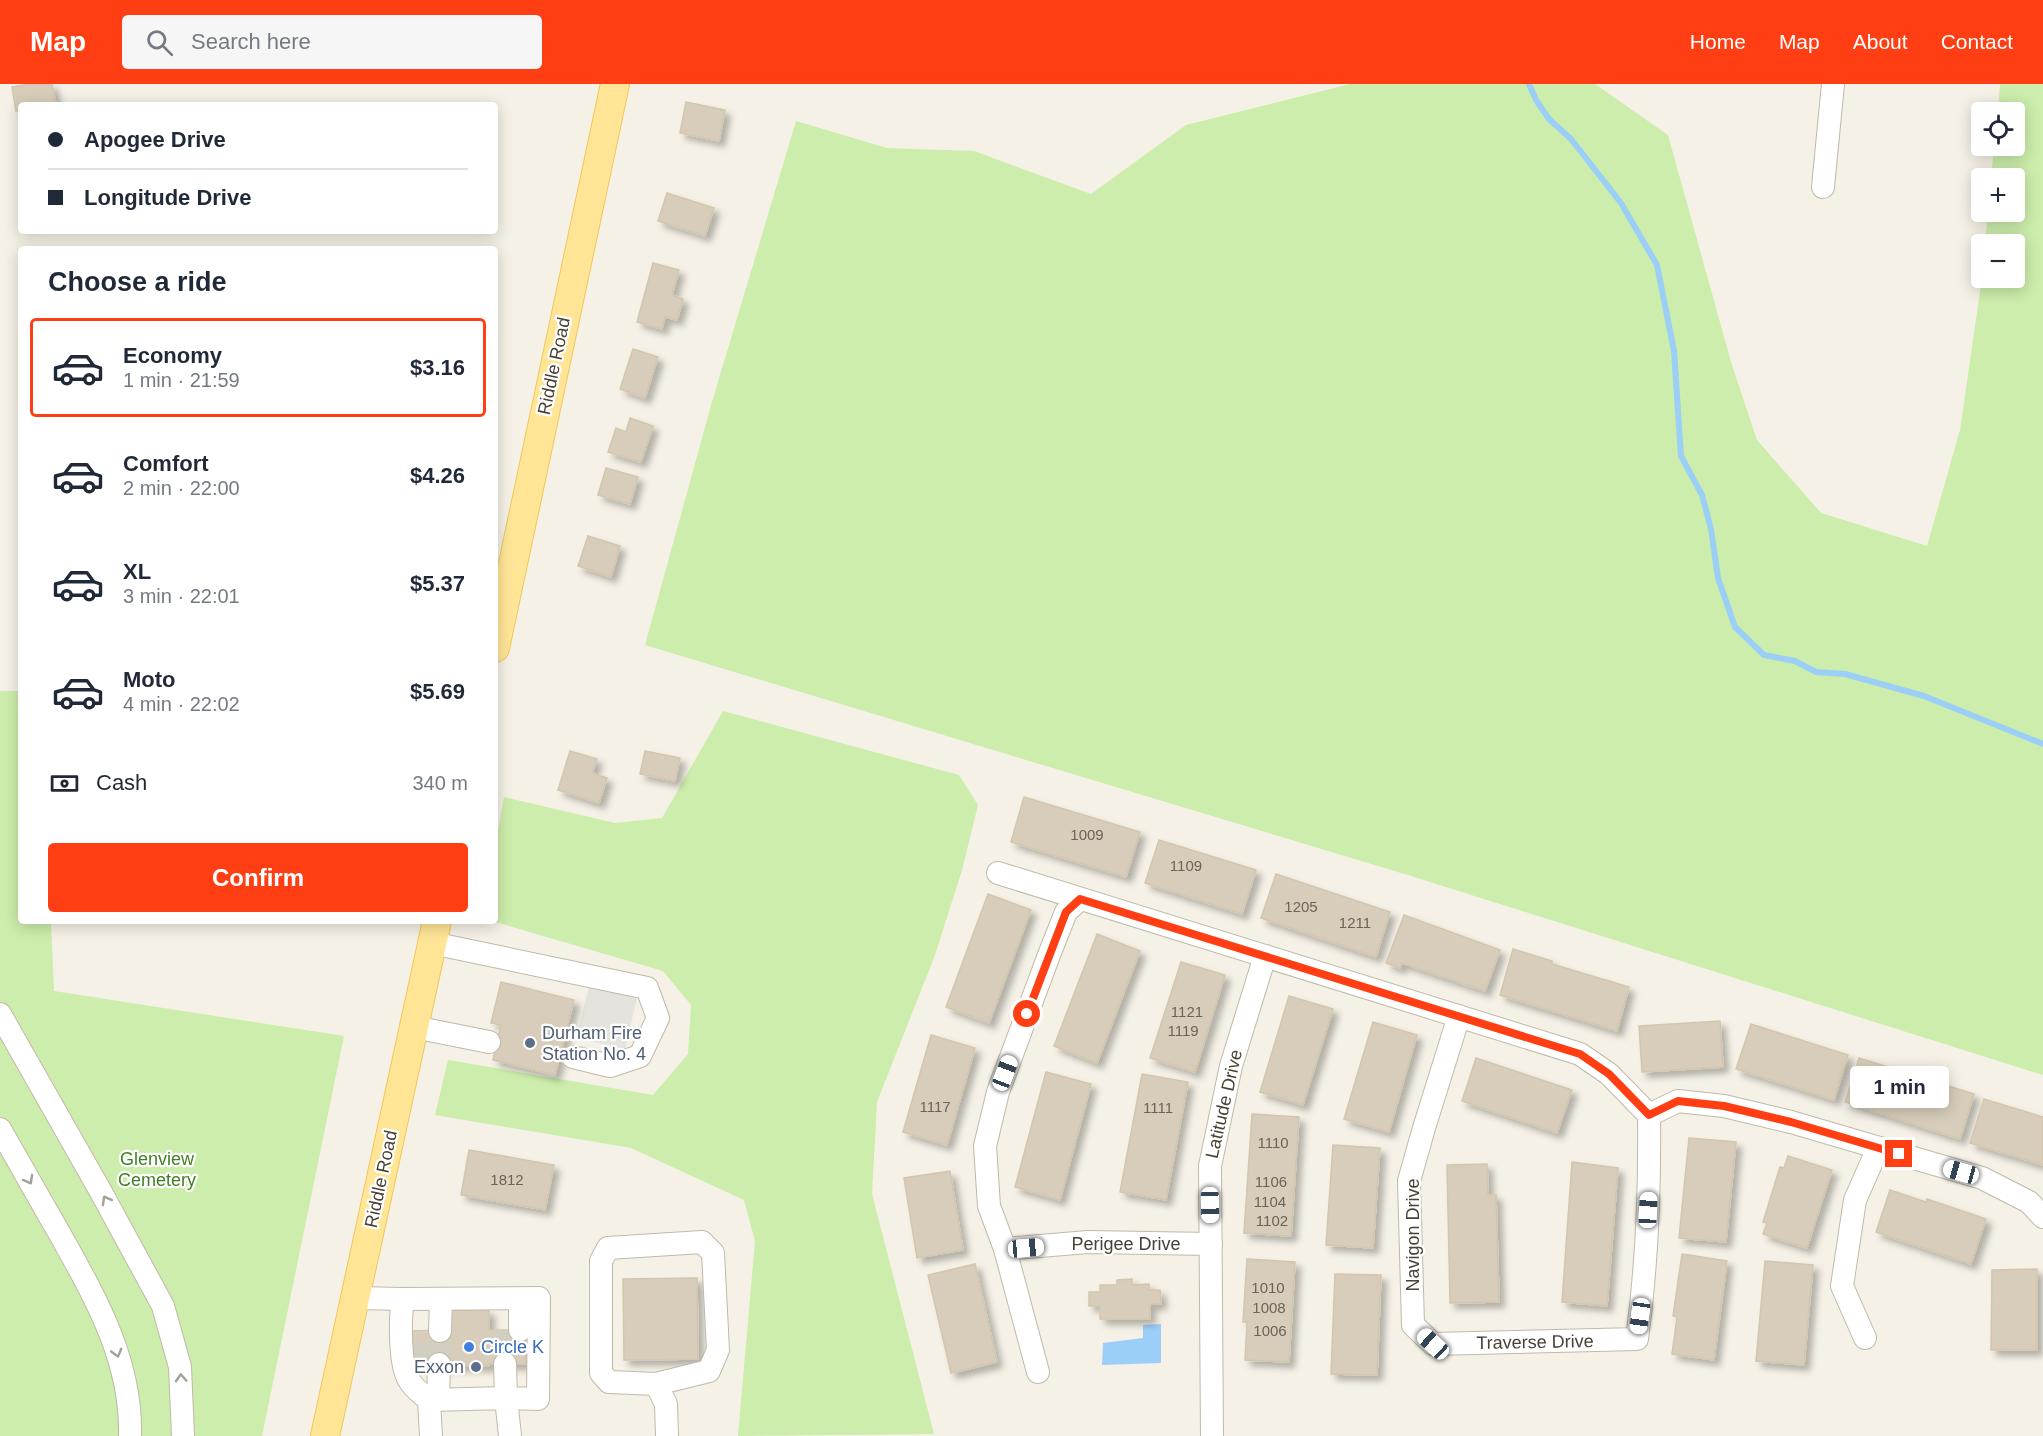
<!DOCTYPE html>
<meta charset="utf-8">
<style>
body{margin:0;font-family:Helvetica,sans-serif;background:#f6f6f7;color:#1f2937;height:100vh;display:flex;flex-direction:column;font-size:22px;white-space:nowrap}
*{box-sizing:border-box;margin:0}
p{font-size:20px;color:#747a83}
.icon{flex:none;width:33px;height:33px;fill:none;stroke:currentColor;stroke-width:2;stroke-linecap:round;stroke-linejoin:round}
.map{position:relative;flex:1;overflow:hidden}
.panel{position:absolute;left:18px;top:162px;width:480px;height:678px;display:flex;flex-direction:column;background:#fff;border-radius:6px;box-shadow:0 3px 15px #0003}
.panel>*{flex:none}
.hud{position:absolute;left:18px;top:18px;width:480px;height:132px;border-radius:6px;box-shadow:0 3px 15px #0003;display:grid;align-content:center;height:132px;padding:0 30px;background:#fff}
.tools{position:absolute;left:1971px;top:18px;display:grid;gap:12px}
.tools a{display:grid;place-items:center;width:54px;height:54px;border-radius:6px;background:#fff;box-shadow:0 3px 15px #0003;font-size:30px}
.end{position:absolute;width:27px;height:27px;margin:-14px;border:8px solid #ff3f13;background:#fff;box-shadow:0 0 0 3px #fff}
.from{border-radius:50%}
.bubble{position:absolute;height:42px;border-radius:6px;background:#fff;box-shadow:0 3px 15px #0003;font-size:20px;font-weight:600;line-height:42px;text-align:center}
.car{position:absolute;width:18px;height:36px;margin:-18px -9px;border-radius:8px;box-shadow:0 0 4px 2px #0007;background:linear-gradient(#fff 24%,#345 0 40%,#fff 0 76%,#345 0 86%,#fff 0)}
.hud b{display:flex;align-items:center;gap:21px;height:57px;font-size:22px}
.hud b+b{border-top:2px solid #e0e1e3}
.hud i{width:15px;height:15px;background:#1f2937}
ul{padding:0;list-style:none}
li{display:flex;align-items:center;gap:18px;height:99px;margin:0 12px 9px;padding:0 18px;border:3px solid transparent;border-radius:6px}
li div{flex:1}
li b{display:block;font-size:22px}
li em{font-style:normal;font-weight:600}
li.on{border-color:#ff3f13}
li>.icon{width:54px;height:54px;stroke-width:1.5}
h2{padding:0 30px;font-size:27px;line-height:72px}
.pay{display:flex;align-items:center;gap:15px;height:66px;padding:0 30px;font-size:22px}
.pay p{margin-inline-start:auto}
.button{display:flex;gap:12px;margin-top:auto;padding:12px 30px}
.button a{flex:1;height:69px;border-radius:6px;background:#ff3f13;color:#fff;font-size:24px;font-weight:600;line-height:69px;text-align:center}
header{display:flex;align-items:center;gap:36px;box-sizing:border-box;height:84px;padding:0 30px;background:#ff3f13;color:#fff}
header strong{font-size:28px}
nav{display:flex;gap:33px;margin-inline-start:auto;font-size:21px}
.search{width:420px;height:54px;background:#f6f6f7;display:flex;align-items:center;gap:15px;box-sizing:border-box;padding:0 21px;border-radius:6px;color:#747a83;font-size:22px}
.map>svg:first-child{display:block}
.green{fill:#ccedab}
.parking{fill:#e5e3de}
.water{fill:#9ccff7}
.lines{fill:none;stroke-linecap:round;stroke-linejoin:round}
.stream{stroke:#9ccff7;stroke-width:6}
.building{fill:#d7cdba;stroke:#d3c6ad;stroke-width:1.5;filter:url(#shadow)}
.minor-tunnel{stroke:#d2cec2;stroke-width:22;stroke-dasharray:22 11;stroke-linecap:butt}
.minor-casing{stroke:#c1b9a8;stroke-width:24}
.major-casing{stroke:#efc859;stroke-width:30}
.minor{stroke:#fff;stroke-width:22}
.major{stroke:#ffe595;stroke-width:28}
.oneway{stroke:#a4a09a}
.route{stroke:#ff3f13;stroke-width:8}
.service-dot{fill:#5c6f8a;stroke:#fff;stroke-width:2}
.shop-dot{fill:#3f7fe0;stroke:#fff;stroke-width:2}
.labels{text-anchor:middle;stroke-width:4.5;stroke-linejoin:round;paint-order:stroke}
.number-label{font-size:15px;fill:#6c6456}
.street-label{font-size:18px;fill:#484134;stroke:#fff}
.service-label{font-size:18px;fill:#4e5e75;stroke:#fff;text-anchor:start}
.park-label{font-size:18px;fill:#428022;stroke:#fff}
.shop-label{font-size:18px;fill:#366cbe;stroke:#fff;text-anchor:start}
</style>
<header>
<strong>Map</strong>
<div class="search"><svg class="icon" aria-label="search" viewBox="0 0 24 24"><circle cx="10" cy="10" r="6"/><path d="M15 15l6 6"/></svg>Search here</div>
<nav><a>Home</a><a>Map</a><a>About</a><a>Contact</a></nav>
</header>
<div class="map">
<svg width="2043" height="1352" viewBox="0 0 2043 1352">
<defs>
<filter id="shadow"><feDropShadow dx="5.5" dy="5.5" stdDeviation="3" flood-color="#0004"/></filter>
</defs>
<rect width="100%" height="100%" fill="#f5f1e6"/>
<g class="green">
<polygon points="1350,0 1595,0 1668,51 1731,278 1757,356 1821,429 1927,462 1960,346 1982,194 2014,194 2014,160 1985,160 1988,128 2014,128 2014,94 1991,94 1994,62 2014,62 2014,28 1998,28 2000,0 2043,0 2043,991 1411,792 645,561 712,318 796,37 887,64 974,67 1091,110 1186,41"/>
<polygon points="0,607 21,607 21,837 51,837 54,907 344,952 262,1352 0,1352"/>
<polygon points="723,627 959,691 978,721 962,786 935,871 877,1018 872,1110 934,1350 738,1352 755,1157 744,1116 631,1064 435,1031 448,976 653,1011 688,970 691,921 663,887 492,837 495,837 495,764 504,713 615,739 662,734"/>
</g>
<polygon class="parking" points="589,902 637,914 625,965 576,954"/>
<polygon class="water" points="1161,1240 1161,1279 1102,1281 1103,1259 1143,1254 1143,1241"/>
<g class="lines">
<polyline class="stream" points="1529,0 1536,16 1549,35 1571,55 1621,119 1657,181 1674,267 1681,372 1702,411 1711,445 1718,494 1735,543 1764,571 1795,577 1816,588 1845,590 1924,612 2043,660"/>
</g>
<g class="building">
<polygon points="29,0 52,0 56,20 21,21 21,26 16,27 12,3"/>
<polygon points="686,18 725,26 719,57 680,49"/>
<polygon points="667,109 714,124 705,152 658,137"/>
<polygon points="653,179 679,186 672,211 683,215 677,236 665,233 662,245 637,238"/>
<polygon points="633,265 658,273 645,314 620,305"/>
<polygon points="630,334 653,342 641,378 608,368 616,344 626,348"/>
<polygon points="606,384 638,393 630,420 598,411"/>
<polygon points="588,452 620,462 611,493 578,482"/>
<polygon points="570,667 597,675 592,689 607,694 599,719 558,706"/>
<polygon points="645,667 680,674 675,697 640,690"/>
<polygon points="1024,713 1140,748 1126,793 1011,758"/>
<polygon points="1159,756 1256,786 1242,830 1145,799"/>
<polygon points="1276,790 1390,828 1376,873 1261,834"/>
<polygon points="988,810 1031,826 989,939 946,923"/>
<polygon points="1404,831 1500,866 1485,907 1402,879 1400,884 1386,879"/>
<polygon points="1097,850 1140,867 1097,979 1054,962"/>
<polygon points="1513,865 1552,877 1552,880 1629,903 1617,947 1500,911"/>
<polygon points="1181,878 1225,891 1195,988 1150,974"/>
<polygon points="501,898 574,916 555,991 493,976 501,941 491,939"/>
<polygon points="1289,912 1333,925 1303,1021 1260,1008"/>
<polygon points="1720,937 1723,983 1642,988 1639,942"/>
<polygon points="1373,938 1417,951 1389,1048 1344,1035"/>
<polygon points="1751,940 1848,971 1834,1016 1736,985"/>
<polygon points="931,951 975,964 947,1061 903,1048"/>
<polygon points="1476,974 1572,1006 1557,1049 1462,1017"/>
<polygon points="1859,974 1974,1010 1960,1055 1845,1018"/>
<polygon points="1046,988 1091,1000 1060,1116 1015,1103"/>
<polygon points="1142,990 1188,998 1166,1116 1120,1108"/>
<polygon points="1984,1015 2043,1033 2043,1081 1970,1059"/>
<polygon points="1252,1030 1299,1033 1291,1152 1244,1149"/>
<polygon points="1689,1054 1736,1058 1726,1158 1679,1154"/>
<polygon points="1333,1061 1380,1064 1373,1164 1326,1161"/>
<polygon points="469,1066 554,1081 545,1126 461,1111"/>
<polygon points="1788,1072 1832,1086 1807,1164 1763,1150 1767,1139 1763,1138 1780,1083 1784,1084"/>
<polygon points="1572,1078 1618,1084 1607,1222 1562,1218"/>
<polygon points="1487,1080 1488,1111 1496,1111 1499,1218 1450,1219 1447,1081"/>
<polygon points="950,1087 963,1166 917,1174 904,1094"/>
<polygon points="1890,1106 1926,1118 1927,1115 1986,1135 1971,1180 1876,1148"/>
<polygon points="1682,1170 1727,1177 1714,1276 1672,1270 1677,1233 1673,1232"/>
<polygon points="1247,1175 1295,1178 1289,1278 1245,1276 1247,1238 1243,1238"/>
<polygon points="1765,1177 1813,1181 1804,1281 1756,1277"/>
<polygon points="975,1180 997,1278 951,1289 928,1191"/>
<polygon points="2037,1185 2037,1266 1991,1266 1992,1186"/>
<polygon points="1335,1190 1381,1191 1377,1291 1331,1290"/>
<polygon points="697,1194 698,1275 624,1276 623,1195"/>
<polygon points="1132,1195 1132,1201 1149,1200 1149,1206 1160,1206 1161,1220 1150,1220 1150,1235 1100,1235 1100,1222 1089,1222 1089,1208 1100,1208 1100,1201 1117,1201 1117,1196"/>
<polygon points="451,1226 489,1226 489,1246 525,1246 526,1280 489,1280 489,1282 412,1281 412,1247 450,1246"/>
</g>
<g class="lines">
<g class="minor-tunnel">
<polyline points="505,1246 505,1280"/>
<polyline points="439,1280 440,1247"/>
<polyline points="417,1281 417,1247"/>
</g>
<defs>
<g id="minor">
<polyline points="1823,103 1833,0"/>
<path d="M998,789L1580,970L1609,990L1649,1031C1650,1106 1647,1181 1637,1255L1433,1260L1413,1241L1409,1097L1424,1044L1459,932"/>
<polyline points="432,859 647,904 658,934 640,972 610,982 573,973"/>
<polyline points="0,930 101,1108 163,1222 180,1283 183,1352"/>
<polyline points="414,943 489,958"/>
<polyline points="1649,1031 1678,1017 1724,1022 1791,1038 1982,1094 2029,1118 2043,1133"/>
<path d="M0,1045C20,1080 40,1116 61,1152C96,1215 132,1277 130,1352"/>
<polygon points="702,1158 713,1169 718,1266 709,1287 656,1300 609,1298 601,1289 601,1177 608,1164"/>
<polyline points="1005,1165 1088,1158 1211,1160"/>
<path d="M355,1214L403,1215C400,1234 399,1280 409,1296C413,1304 422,1310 429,1316"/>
<polyline points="403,1215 539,1214 538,1315 506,1314 505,1280"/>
<polyline points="520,1246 520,1215"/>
<polyline points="440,1247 441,1215"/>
<polyline points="1865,1254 1842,1202 1855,1116 1878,1064"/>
<polyline points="1038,1288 1005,1165 989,1122 985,1062 998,1008 1049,871 1066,828 1080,815"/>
<polyline points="656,1300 666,1320 667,1352"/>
<polyline points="438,1316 439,1280"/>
<polyline points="431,1352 429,1316 506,1314 510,1352"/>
<polyline points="1212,1352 1210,1082 1231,982 1265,872"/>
</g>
<g id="major">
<polyline points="495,564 615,0"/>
<polyline points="325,1352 437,837"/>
</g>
</defs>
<use href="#minor" class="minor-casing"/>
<use href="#major" class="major-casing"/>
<use href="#minor" class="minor"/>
<use href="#major" class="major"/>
</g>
<defs><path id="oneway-chevron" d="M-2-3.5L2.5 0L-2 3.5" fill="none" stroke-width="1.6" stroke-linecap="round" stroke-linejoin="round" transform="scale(1.5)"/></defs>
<g class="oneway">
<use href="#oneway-chevron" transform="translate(29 1096) rotate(61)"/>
<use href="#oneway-chevron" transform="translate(106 1116) rotate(-119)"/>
<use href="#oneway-chevron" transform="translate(117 1269) rotate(75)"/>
<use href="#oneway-chevron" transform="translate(181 1294) rotate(-93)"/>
</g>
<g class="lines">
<polyline class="route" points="1027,930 1066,828 1080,815 1580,970 1609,990 1649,1031 1678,1017 1724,1022 1791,1038 1899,1070"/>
</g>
<g class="service-dot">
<circle cx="530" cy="959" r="6"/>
<circle cx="476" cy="1283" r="6"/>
</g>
<circle class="shop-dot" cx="469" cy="1263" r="6"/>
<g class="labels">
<g class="number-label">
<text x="1087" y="756">1009</text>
<text x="1186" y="787">1109</text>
<text x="1301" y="828">1205</text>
<text x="1355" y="844">1211</text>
<text x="1187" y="933">1121</text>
<text x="1183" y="952">1119</text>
<text x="935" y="1028">1117</text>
<text x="1158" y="1029">1111</text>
<text x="1273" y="1064">1110</text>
<text x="507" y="1101">1812</text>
<text x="1271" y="1103">1106</text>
<text x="1270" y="1123">1104</text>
<text x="1272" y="1142">1102</text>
<text x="1268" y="1209">1010</text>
<text x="1269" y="1229">1008</text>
<text x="1270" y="1252">1006</text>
</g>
<g class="street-label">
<text transform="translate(554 282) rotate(-78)" y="6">Riddle Road</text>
<text transform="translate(1224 1020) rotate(-77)" y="6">Latitude Drive</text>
<text transform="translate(381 1095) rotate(-78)" y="6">Riddle Road</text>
<text transform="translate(1413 1151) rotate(-90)" y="6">Navigon Drive</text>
<text x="1126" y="1166">Perigee Drive</text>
<text transform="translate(1535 1258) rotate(-1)" y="6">Traverse Drive</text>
</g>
<g class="service-label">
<text x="542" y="955">Durham Fire<tspan x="542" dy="21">Station No. 4</tspan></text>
<text x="464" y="1289" text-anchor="end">Exxon</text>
</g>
<g class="park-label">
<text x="157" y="1081">Glenview<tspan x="157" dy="21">Cemetery</tspan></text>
</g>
<g class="shop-label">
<text x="481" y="1269">Circle K</text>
</g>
</g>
</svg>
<div class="tools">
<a><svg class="icon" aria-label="locate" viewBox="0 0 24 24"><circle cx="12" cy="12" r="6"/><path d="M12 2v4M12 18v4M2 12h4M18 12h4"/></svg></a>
<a>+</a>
<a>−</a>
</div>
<i class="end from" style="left:1027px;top:930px"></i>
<i class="end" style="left:1899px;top:1070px"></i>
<div class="bubble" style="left:1850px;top:982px;width:99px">1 min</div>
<i class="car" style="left:1005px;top:989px;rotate:21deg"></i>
<i class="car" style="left:1961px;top:1088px;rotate:286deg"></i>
<i class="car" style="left:1210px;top:1121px;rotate:179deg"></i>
<i class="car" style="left:1648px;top:1126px;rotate:3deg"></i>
<i class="car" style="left:1026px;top:1164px;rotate:85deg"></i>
<i class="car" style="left:1640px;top:1232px;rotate:188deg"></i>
<i class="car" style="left:1433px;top:1260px;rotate:313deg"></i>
<div class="hud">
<b><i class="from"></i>Apogee Drive</b>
<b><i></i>Longitude Drive</b>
</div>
<section class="panel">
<h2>Choose a ride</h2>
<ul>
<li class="on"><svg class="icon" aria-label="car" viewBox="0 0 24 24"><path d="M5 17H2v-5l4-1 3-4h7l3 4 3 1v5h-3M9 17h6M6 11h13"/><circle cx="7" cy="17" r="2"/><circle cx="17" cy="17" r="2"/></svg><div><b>Economy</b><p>1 min · 21:59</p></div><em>$3.16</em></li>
<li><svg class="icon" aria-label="car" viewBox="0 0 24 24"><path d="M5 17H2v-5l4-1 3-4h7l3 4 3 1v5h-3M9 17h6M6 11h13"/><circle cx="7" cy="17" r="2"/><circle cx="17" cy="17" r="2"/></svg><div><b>Comfort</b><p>2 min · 22:00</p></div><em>$4.26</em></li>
<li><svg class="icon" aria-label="car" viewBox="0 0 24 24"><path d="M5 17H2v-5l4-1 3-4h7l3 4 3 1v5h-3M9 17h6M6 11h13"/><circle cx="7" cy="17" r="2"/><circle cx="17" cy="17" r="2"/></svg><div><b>XL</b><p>3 min · 22:01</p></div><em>$5.37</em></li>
<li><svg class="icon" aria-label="car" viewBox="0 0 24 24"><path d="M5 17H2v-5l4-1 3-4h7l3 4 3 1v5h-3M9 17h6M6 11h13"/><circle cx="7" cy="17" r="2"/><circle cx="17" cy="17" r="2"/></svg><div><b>Moto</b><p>4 min · 22:02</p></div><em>$5.69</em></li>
</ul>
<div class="pay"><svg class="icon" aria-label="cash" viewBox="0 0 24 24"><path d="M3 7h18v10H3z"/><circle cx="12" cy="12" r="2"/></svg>Cash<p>340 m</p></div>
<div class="button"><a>Confirm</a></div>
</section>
</div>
